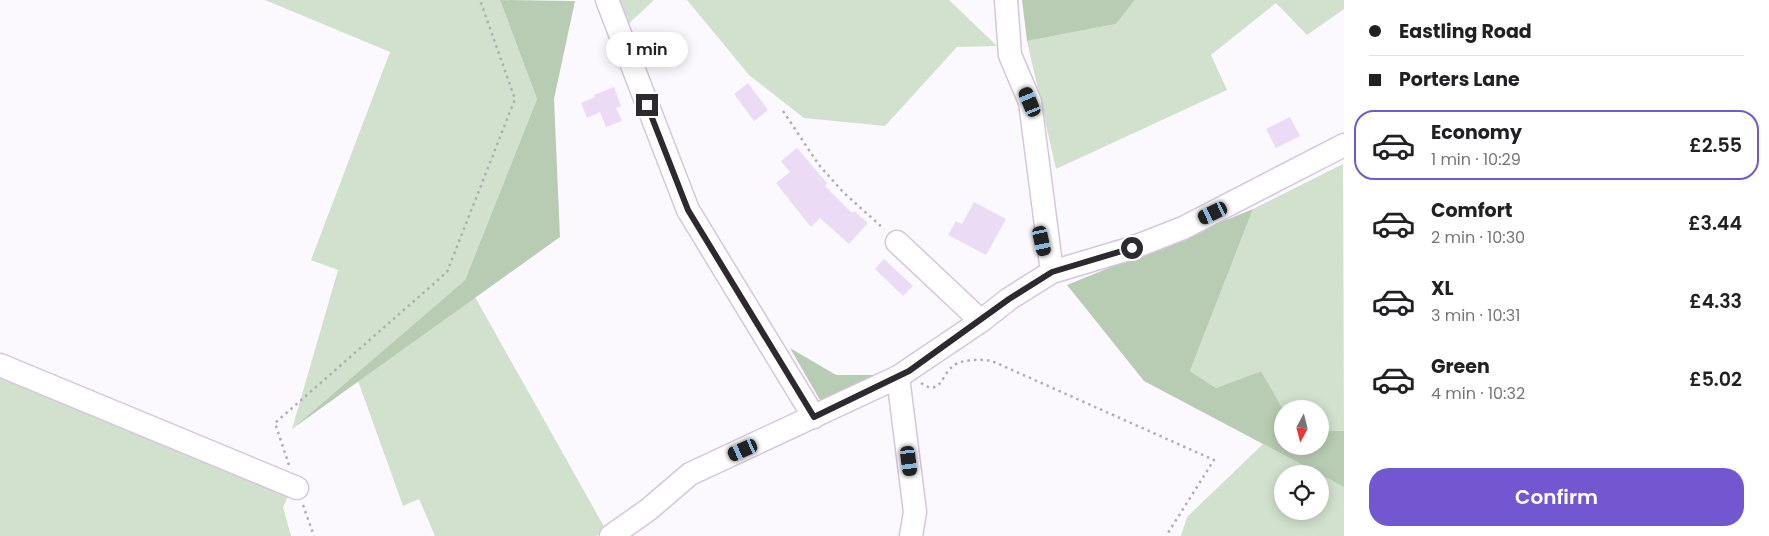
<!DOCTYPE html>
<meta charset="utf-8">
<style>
body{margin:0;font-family:Poppins,sans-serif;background:#f6f6f6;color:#202124;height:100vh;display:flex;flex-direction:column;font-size:19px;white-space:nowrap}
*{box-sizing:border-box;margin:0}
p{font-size:16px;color:#757577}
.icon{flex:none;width:28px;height:28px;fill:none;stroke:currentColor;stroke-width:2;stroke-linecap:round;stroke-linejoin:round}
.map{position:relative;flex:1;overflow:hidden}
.side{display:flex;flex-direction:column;background:#fff;width:425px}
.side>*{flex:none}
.hud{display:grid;align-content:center;height:110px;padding:0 25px;background:#fff}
.needle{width:32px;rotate:187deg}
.buttons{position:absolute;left:1274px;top:400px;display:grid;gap:10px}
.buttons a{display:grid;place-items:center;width:55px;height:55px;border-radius:50%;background:#fff;box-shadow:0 2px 12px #0003;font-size:25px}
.end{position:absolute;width:22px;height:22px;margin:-11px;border:6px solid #2e2831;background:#fff;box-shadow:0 0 0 2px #fff}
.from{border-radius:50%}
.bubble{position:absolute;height:35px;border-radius:18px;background:#fff;box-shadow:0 2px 12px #0003;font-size:16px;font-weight:600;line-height:35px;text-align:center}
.car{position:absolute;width:15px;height:30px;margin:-15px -8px;border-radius:6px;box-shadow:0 0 4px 1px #0007;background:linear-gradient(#222 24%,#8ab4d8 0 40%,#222 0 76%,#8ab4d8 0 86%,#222 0)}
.hud b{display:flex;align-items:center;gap:18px;height:48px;font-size:19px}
.hud b+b{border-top:1px solid #e0e0e0}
.hud i{width:12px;height:12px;background:#202124}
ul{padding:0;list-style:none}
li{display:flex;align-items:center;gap:15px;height:70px;margin:0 10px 8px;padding:0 15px;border:2px solid transparent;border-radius:20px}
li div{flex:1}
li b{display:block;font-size:19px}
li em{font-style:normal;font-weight:600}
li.on{border-color:#7257d1}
li>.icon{width:45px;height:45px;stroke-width:1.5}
.button{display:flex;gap:10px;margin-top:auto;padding:10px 25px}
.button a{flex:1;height:58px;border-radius:20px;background:#7257d1;color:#fff;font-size:20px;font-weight:600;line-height:58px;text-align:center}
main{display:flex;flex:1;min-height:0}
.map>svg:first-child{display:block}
.green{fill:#d1e1cd}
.forest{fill:#b8ccb3}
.building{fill:#ecdbf4}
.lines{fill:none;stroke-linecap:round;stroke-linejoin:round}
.minor-casing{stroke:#d6c5de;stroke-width:25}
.path{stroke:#b2adb4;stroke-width:2.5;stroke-dasharray:2.5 4;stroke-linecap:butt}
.minor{stroke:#fff;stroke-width:22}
.route{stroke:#2e2831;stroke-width:6}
</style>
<main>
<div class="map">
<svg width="1344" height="536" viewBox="0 0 1344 536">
<rect width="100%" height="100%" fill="#fcf9fe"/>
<g class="green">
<polygon points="265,0 500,0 537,99 465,280 292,429 338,270 311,260 390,52"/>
<polygon points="614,0 654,0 623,29"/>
<polygon points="687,0 949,0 997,46 957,47 885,126 804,118 749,75"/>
<polygon points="1135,0 1344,0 1344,9 1307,35 1276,3 1211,55 1227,90 1056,169 1027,41 1116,24"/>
<polygon points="1343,164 1344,431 1320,430 1320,409 1283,409 1261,371 1216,388 1190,371 1253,209"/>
<polygon points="475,297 606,530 596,536 435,536 419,499 403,506 358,381"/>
<polygon points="0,372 290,493 283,507 291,536 0,536"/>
<polygon points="1263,444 1319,474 1282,474 1282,511 1320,511 1320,474 1344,487 1344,536 1181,536 1187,517"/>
</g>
<g class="forest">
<polygon points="500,0 575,1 554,99 560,237 292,429 465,280 537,99"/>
<polygon points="1022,0 1135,0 1116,24 1027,41"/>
<polygon points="1253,209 1190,371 1216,388 1261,371 1283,409 1282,446 1320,446 1320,430 1344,431 1344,487 1144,381 1067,285"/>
<polygon points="790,348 836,375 887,375 824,407"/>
</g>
<g class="building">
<polygon points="748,83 768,110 754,121 734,94"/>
<polygon points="614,87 621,106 616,108 622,121 606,127 600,112 587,118 581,103 595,97 594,95"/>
<polygon points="1290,117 1300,136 1276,148 1266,129"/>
<polygon points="797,148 827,183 825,186 852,213 854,211 868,223 849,244 820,218 811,227 776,183 790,172 781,161"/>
<polygon points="974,202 1006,219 986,255 948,235 956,221 962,224"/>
<polygon points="884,259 913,286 903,296 875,269"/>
</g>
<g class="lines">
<defs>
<g id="minor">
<polyline points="607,0 688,210 814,417"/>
<polyline points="1006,0 1010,55 1030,102 1052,272"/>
<polyline points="897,242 981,321"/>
<polyline points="0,365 297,488"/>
<polyline points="898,377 915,512 911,536"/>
<polyline points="611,536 648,510 690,474 898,377 981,321 1009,299 1052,272 1132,248 1183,228 1344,145"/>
</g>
</defs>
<use href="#minor" class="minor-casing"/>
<g class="path">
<polyline points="783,111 819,165 843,192 884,229"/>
<path d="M921,383C941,397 941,375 953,366C962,359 981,359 992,361L1214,460L1166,536"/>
<polyline points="289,465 275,423 447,272 515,99 480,0"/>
<polyline points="303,505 314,536"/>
</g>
<use href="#minor" class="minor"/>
</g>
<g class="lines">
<polyline class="route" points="647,105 688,210 814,417 909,371 1009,299 1052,272 1132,248"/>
</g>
</svg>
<div class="buttons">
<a><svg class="needle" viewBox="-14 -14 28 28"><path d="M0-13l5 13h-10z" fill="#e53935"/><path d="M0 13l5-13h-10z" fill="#757577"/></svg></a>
<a><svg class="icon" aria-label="locate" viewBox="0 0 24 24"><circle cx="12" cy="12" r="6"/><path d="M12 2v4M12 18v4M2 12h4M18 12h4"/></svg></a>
</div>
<i class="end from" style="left:1132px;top:248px"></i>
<i class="end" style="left:647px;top:105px"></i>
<div class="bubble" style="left:606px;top:32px;width:82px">1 min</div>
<i class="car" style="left:1030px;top:102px;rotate:337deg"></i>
<i class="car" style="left:1213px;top:213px;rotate:244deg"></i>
<i class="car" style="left:1042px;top:241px;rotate:168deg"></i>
<i class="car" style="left:743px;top:450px;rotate:246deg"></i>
<i class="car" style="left:909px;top:461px;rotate:173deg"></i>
</div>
<section class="side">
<div class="hud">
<b><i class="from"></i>Eastling Road</b>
<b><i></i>Porters Lane</b>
</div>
<ul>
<li class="on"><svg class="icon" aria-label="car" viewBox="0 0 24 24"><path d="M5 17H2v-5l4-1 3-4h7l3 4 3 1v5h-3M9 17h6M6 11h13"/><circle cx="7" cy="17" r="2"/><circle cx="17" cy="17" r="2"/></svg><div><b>Economy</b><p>1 min · 10:29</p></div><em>£2.55</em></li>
<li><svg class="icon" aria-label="car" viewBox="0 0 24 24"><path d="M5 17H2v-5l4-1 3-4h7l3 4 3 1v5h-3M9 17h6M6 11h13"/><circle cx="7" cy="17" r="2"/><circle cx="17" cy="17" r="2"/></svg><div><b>Comfort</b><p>2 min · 10:30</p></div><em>£3.44</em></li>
<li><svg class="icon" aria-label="car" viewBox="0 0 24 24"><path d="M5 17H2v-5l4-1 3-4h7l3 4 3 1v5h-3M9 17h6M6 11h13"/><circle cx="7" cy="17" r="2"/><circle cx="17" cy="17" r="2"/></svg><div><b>XL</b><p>3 min · 10:31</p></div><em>£4.33</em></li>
<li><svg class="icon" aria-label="car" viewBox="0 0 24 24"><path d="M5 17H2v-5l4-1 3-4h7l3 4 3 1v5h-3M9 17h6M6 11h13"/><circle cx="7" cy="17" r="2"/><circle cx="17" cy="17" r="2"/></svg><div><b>Green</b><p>4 min · 10:32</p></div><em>£5.02</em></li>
</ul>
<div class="button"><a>Confirm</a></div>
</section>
</main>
